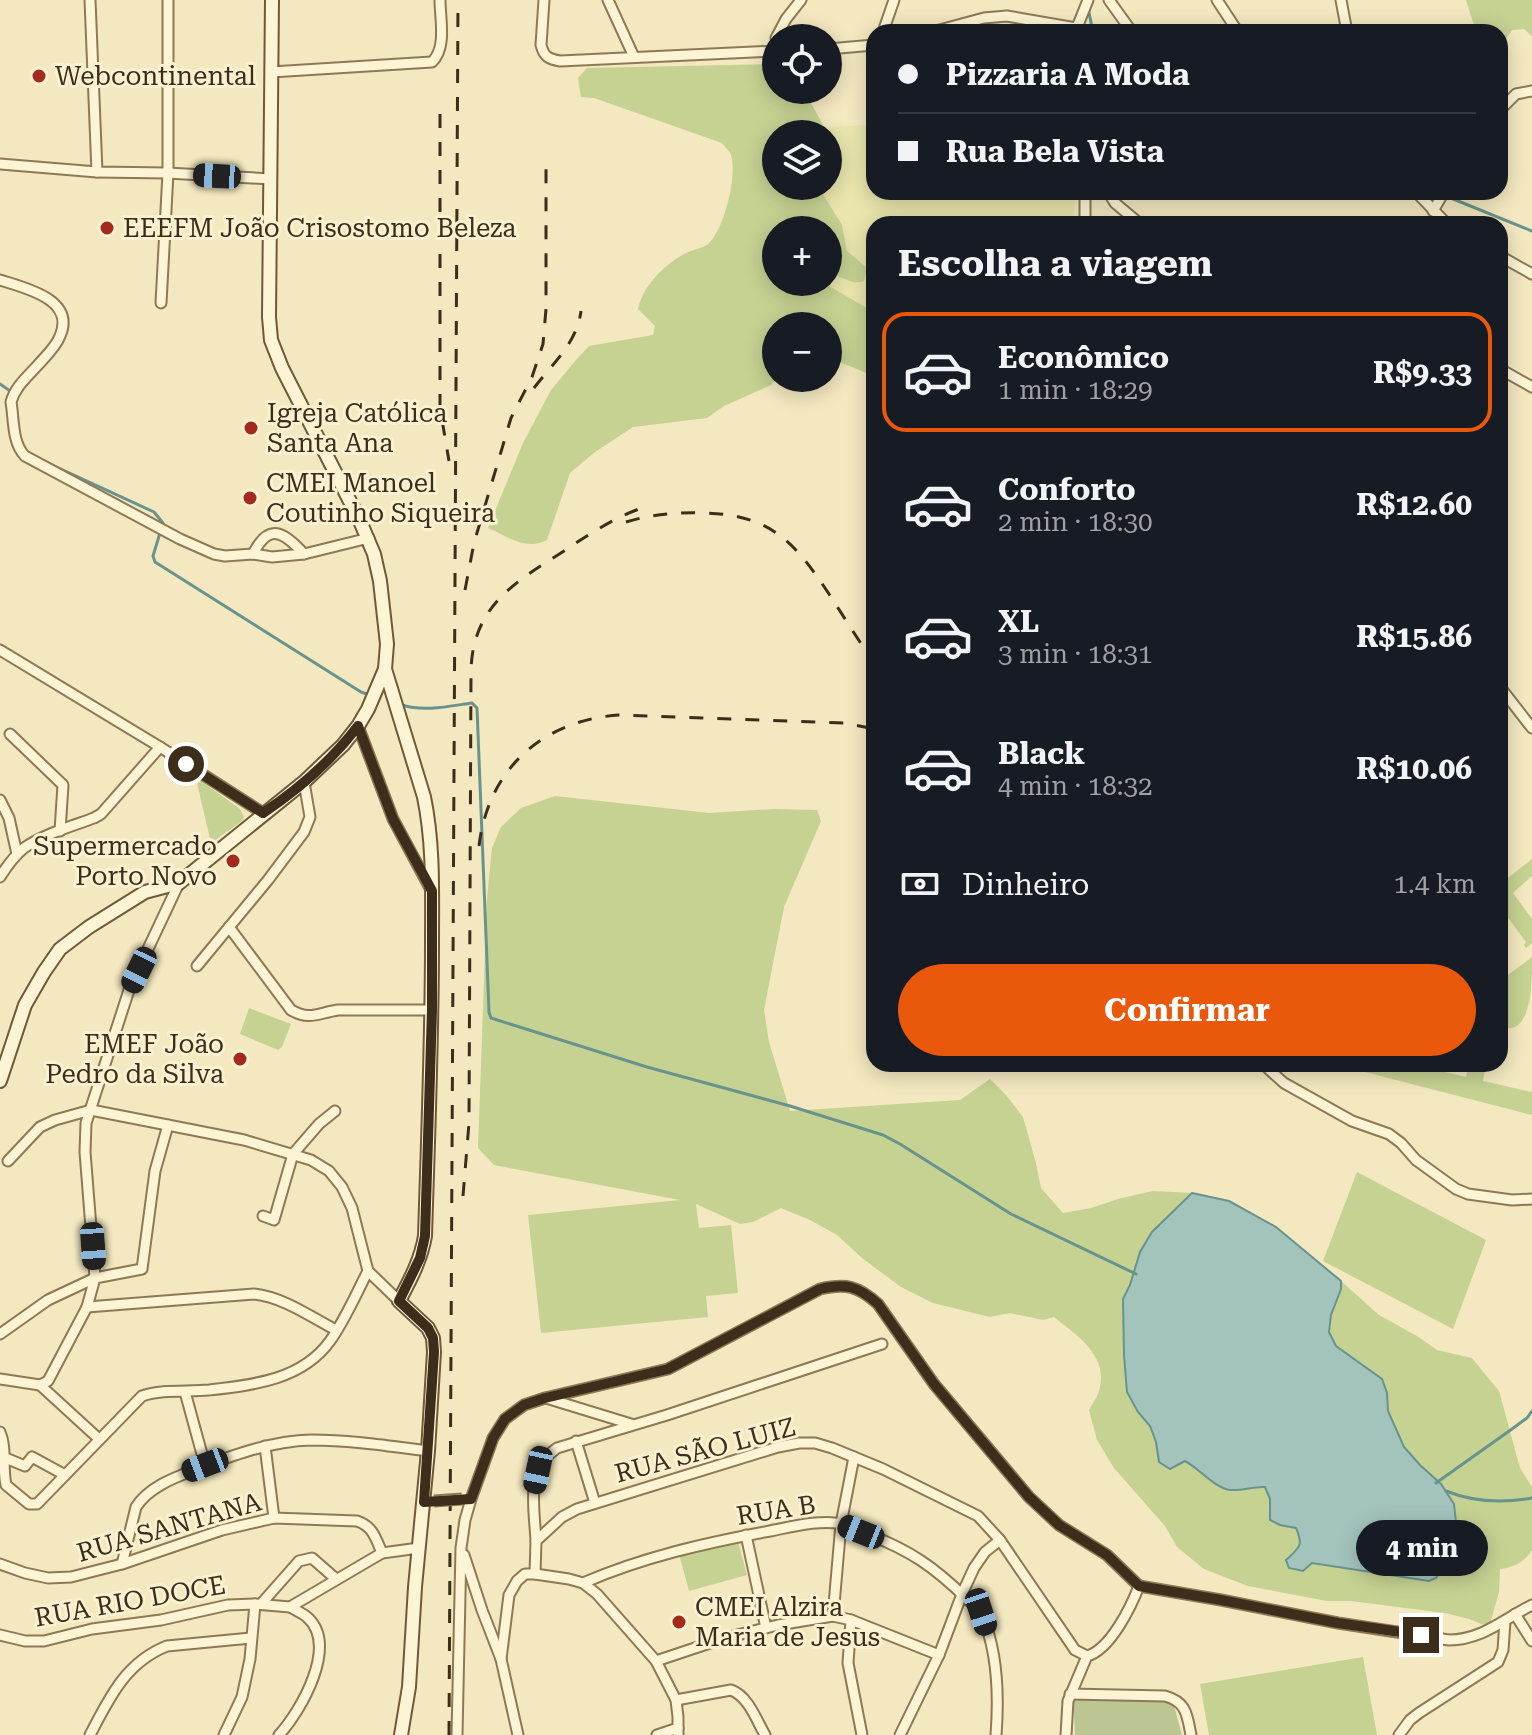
<!DOCTYPE html>
<html lang="pt">
<meta charset="utf-8">
<style>
body{margin:0;font-family:"Roboto Serif",serif;background:#242831;color:#f1f3f6;height:100vh;display:flex;flex-direction:column;font-size:30px;white-space:nowrap}
*{box-sizing:border-box;margin:0}
p{font-size:26px;color:#9ea1a6}
.icon{flex:none;width:44px;height:44px;fill:none;stroke:currentColor;stroke-width:2;stroke-linecap:round;stroke-linejoin:round}
.map{position:relative;flex:1;overflow:hidden}
.drawer{position:absolute;left:866px;top:216px;width:642px;height:856px;display:flex;flex-direction:column;background:#171b24;border-radius:24px;box-shadow:0 4px 20px #0003}
.drawer>*{flex:none}
.guide{position:absolute;left:866px;top:24px;width:642px;height:176px;border-radius:24px;box-shadow:0 4px 20px #0003;display:grid;align-content:center;height:176px;padding:0 32px;background:#171b24}
.tools{position:absolute;left:762px;top:24px;display:grid;gap:16px}
.tools a{display:grid;place-items:center;width:80px;height:80px;border-radius:50%;background:#171b24;box-shadow:0 4px 20px #0003;font-size:40px}
.end{position:absolute;width:36px;height:36px;margin:-18px;border:10px solid #3c2e1b;background:#fff;box-shadow:0 0 0 4px #fff}
.from{border-radius:50%}
.bubble{position:absolute;height:56px;border-radius:28px;background:#171b24;box-shadow:0 4px 20px #0003;font-size:26px;font-weight:700;line-height:56px;text-align:center}
.car{position:absolute;width:24px;height:48px;margin:-24px -12px;border-radius:10px;box-shadow:0 0 6px 2px #0007;background:linear-gradient(#222 24%,#8ab4d8 0 40%,#222 0 76%,#8ab4d8 0 86%,#222 0)}
.guide b{display:flex;align-items:center;gap:28px;height:76px;font-size:30px}
.guide b+b{border-top:2px solid #363941}
.guide i{width:20px;height:20px;background:#f1f3f6}
ul{padding:0;list-style:none}
li{display:flex;align-items:center;gap:24px;height:120px;margin:0 16px 12px;padding:0 16px;border:4px solid transparent;border-radius:24px}
li div{flex:1}
li b{display:block;font-size:30px}
li em{font-style:normal;font-weight:700}
li.active{border-color:#ea580c}
li>.icon{width:72px;height:72px;stroke-width:1.5}
h2{padding:0 32px;font-size:36px;line-height:96px}
.pay{display:flex;align-items:center;gap:20px;height:88px;padding:0 32px;font-size:30px}
.pay p{margin-inline-start:auto}
.button{display:flex;gap:16px;margin-top:auto;padding:16px 32px}
.button a{flex:1;height:92px;border-radius:48px;background:#ea580c;color:#fff;font-size:32px;font-weight:700;line-height:92px;text-align:center}
.map>svg:first-child{display:block}
.farmland{fill:#e9e5ac}
.green{fill:#c5d292;fill-rule:evenodd}
.cemetery{fill:#bbc692}
.water{fill:#a3c4bd;stroke:#69938d;stroke-width:2}
.lines{fill:none;stroke-linecap:round;stroke-linejoin:round}
.stream{stroke:#69938d;stroke-width:3}
.street-casing{stroke:#8e7955;stroke-width:13}
.secondary-casing{stroke:#6f5939;stroke-width:16}
.street{stroke:#fcf4d4;stroke-width:9}
.secondary{stroke:#fcf4d4;stroke-width:12}
.rail{stroke:#3c2e1b;stroke-width:3;stroke-dasharray:14 14;stroke-linecap:butt}
.street-bridge-casing{stroke:#8e7955;stroke-width:13;stroke-linecap:butt}
.street-bridge{stroke:#fcf4d4;stroke-width:9}
.route{stroke:#3c2e1b;stroke-width:10}
.poi-dot{fill:#a42a1e;stroke:#f9f1d0;stroke-width:3}
.labels{text-anchor:middle;stroke-width:6;stroke-linejoin:round;paint-order:stroke}
.poi-label{font-size:26px;fill:#3c2e1b;stroke:#f9f1d0;text-anchor:start}
.street-label{font-size:26px;fill:#3c2e1b;stroke:#f9f1d0}
</style>
<div class="map">
<svg width="1532" height="1735" viewBox="0 0 1532 1735">
<rect width="100%" height="100%" fill="#f3e8bf"/>
<polygon class="farmland" points="794,124 824,127 874,125 874,192 1077,192 1072,224 874,224 874,312 829,286 830,279 837,276 852,282 859,261 847,251 842,225 818,186 828,186 828,134 782,134 785,126"/>
<g class="green">
<polygon points="1466,0 1532,0 1532,36 1524,29 1512,30 1500,48 1500,32 1476,32"/>
<path d="M774,64L776,66V90H804L824,127L794,124L785,126L782,134H776V186H818L842,225L847,251L866,267V273L864,281C854,285 846,279 837,276L830,279L829,286L874,312V376L837,361L828,364V326H776V378H777L771,385L724,406L707,418L633,427L595,452L570,473L547,540C527,551 508,537 488,528L523,443L551,390L576,360L589,346L653,335L655,326L638,309C643,286 664,265 684,254C691,250 700,249 707,245C724,232 739,172 730,152C730,152 722,144 722,143L594,98L581,97L578,78L587,68ZM776,230H828V282H776Z"/>
<polygon points="201,781 240,809 244,817 242,821 211,843 197,783"/>
<path d="M555,796L709,813L774,809L817,810L821,821L784,907L764,1010L769,1042L790,1111L960,1100L990,1079L1006,1095L1023,1117L1036,1163L1041,1188L1063,1213L1091,1208L1118,1199L1153,1191L1192,1193L1152,1232L1140,1252L1130,1285L1123,1299L1124,1355L1127,1392L1138,1412L1150,1426L1156,1442L1159,1462L1177,1464L1185,1461L1240,1490L1265,1487L1270,1499L1271,1513L1280,1525L1296,1528L1300,1543L1298,1550L1303,1571L1312,1563L1429,1581L1436,1578C1443,1557 1438,1548 1452,1530L1430,1475L1404,1447L1388,1411L1387,1393L1382,1379L1363,1364L1336,1346L1329,1332L1331,1315L1341,1289V1281L1379,1315L1417,1336L1437,1350L1472,1358L1499,1391L1520,1468L1532,1487V1550C1524,1563 1513,1567 1500,1569L1499,1592L1489,1627L1469,1619L1445,1613L1351,1601H1327L1248,1586L1204,1569L1177,1547L1165,1526L1114,1468L1097,1440L1089,1410C1093,1403 1099,1395 1100,1387C1107,1354 1076,1335 1054,1317L1043,1320L1010,1313L990,1317L933,1303L901,1287L862,1258L837,1235L810,1220L781,1208L753,1222L740,1224L696,1204L699,1228L731,1225L738,1293L706,1296L708,1317L541,1333L528,1215L680,1200L494,1165L478,1148L487,898L492,848L501,827L521,808Z"/>
<polygon points="1532,859 1532,876 1513,893 1532,919 1532,943 1526,948 1524,945 1526,942 1500,907 1500,884"/>
<path d="M1532,957C1532,982 1532,1040 1500,1026V981Z"/>
<polygon points="249,1008 291,1024 282,1047 278,1050 240,1034"/>
<polygon points="1334,1064 1419,1064 1419,1066 1466,1077 1469,1064 1486,1064 1483,1081 1532,1092 1532,1115"/>
<polygon points="1357,1172 1486,1240 1453,1329 1323,1261"/>
<polygon points="737,1538 747,1575 689,1591 679,1554"/>
<polygon points="1363,1657 1377,1735 1209,1735 1200,1684"/>
</g>
<polygon class="cemetery" points="1171,1695 1182,1735 1075,1735 1073,1696"/>
<path class="water" d="M1192,1193L1229,1201L1276,1227L1341,1281V1289L1331,1315L1329,1332L1336,1346L1382,1379L1387,1393L1388,1411L1404,1447L1420,1465L1441,1484L1454,1504L1456,1522L1441,1549V1572L1436,1578L1429,1581L1312,1563L1303,1571L1289,1568L1286,1560C1299,1548 1304,1546 1296,1528L1280,1525L1270,1520V1499L1265,1487C1254,1486 1243,1491 1231,1490C1214,1488 1200,1469 1185,1461L1170,1469L1159,1462L1156,1442L1150,1426L1138,1412L1127,1392L1124,1355L1123,1299L1130,1285L1140,1252L1152,1232Z"/>
<g class="lines">
<g class="stream">
<polyline points="1088,8 1093,32"/>
<polyline points="1436,192 1532,231"/>
<polyline points="0,384 13,393"/>
<polyline points="39,459 154,512 163,523 153,556 155,562 361,692 372,696"/>
<path d="M402,705C424,712 450,706 472,703L477,708L489,1012L491,1018L647,1067L790,1106L883,1135L900,1144L1011,1214L1136,1274"/>
<polyline points="1436,1483 1512,1429 1527,1418 1532,1411"/>
<path d="M1446,1491C1473,1502 1503,1503 1532,1498"/>
</g>
<defs>
<g id="street">
<polyline points="90,0 97,172"/>
<path d="M544,0L541,45C544,57 549,59 560,61L776,51"/>
<polyline points="608,0 634,57"/>
<polyline points="1109,0 1132,32"/>
<polyline points="1217,0 1238,32"/>
<polyline points="1341,0 1347,32"/>
<polyline points="1076,30 1088,0"/>
<polyline points="883,32 894,0"/>
<polyline points="932,32 984,18 1007,16 1076,28"/>
<polyline points="776,38 786,19 801,0"/>
<polyline points="828,49 874,45"/>
<path d="M271,72L432,62C447,48 440,19 440,0"/>
<polyline points="1500,110 1516,94 1532,91"/>
<polyline points="0,164 97,172 168,173 271,179"/>
<polyline points="1085,192 1085,224"/>
<polyline points="1108,192 1115,203 1140,224"/>
<polyline points="1416,192 1447,224"/>
<polyline points="1433,211 1444,192"/>
<polyline points="1500,256 1532,274"/>
<path d="M0,280C25,288 76,299 60,336C56,347 45,357 37,366C27,377 15,387 11,402C14,419 12,443 25,456L180,539L214,554L225,556L253,554L272,557L304,554L369,538"/>
<polyline points="161,303 168,173 168,0"/>
<polyline points="1500,369 1532,387"/>
<path d="M253,554C269,522 284,532 304,554"/>
<polyline points="0,650 160,747 263,813"/>
<polyline points="1500,687 1532,728"/>
<polyline points="358,726 393,819 430,888"/>
<polyline points="10,734 63,785 60,831"/>
<polyline points="0,800 9,818 17,854"/>
<path d="M0,877C7,866 14,856 24,848C44,834 72,826 94,818L101,814L160,747"/>
<path d="M229,927L291,1010C310,1021 318,1013 338,1010H432"/>
<polyline points="197,966 268,880 304,832 310,817 304,782"/>
<polyline points="1263,1064 1284,1083 1352,1121 1389,1134 1401,1143 1416,1160 1456,1189 1468,1194 1512,1200 1532,1199"/>
<polyline points="8,1161 40,1127 55,1120 91,1110 244,1140 311,1160 329,1171 342,1187 352,1208 368,1271 399,1301"/>
<polyline points="263,1216 274,1220 293,1154 319,1124 335,1111"/>
<path d="M87,1307L254,1294C283,1297 311,1317 336,1330"/>
<polyline points="0,1334 48,1300 95,1278 142,1269 155,1171 168,1125"/>
<polyline points="0,1379 40,1385 48,1381 87,1307 95,1278 85,1152 86,1123 130,987 179,883"/>
<polyline points="40,1385 99,1439"/>
<polyline points="185,1392 205,1465"/>
<polyline points="546,1398 631,1424"/>
<path d="M0,1432C7,1448 2,1467 6,1485L29,1504H37L142,1396C162,1389 187,1392 209,1390C253,1385 302,1380 330,1341C345,1320 356,1294 368,1271"/>
<polyline points="576,1441 595,1503"/>
<polyline points="265,1446 274,1518"/>
<polyline points="3,1457 25,1466 32,1457 65,1475"/>
<polyline points="746,1535 766,1628"/>
<path d="M536,1541C535,1517 528,1483 543,1462C546,1456 552,1452 557,1448L667,1415L882,1344"/>
<polyline points="464,1555 482,1610 501,1659 518,1735"/>
<path d="M0,1564L25,1573L48,1578L71,1577L122,1564L222,1530L274,1518L357,1521C373,1526 376,1539 382,1553"/>
<path d="M122,1564L136,1507C148,1488 173,1478 192,1471C230,1456 270,1441 311,1440C350,1440 389,1446 428,1451"/>
<polyline points="535,1574 536,1541 562,1517 577,1509 778,1447 799,1443 815,1443 832,1448 883,1469 978,1516 1000,1540 1075,1650 1087,1656"/>
<path d="M583,1583C643,1557 705,1543 770,1531C791,1527 820,1519 842,1524C851,1526 861,1531 870,1535C911,1551 934,1567 966,1598C971,1603 979,1608 982,1615C998,1652 999,1696 996,1735"/>
<path d="M1139,1586L1221,1600L1338,1623L1449,1640C1482,1640 1504,1619 1532,1605"/>
<polyline points="261,1604 299,1561 312,1558 336,1579"/>
<polyline points="1515,1614 1532,1641"/>
<polyline points="833,1616 841,1524 854,1457"/>
<polyline points="851,1620 848,1663 862,1735"/>
<polyline points="0,1635 25,1641 44,1641 92,1629 161,1620 228,1605 255,1604 290,1607 382,1553 419,1548"/>
<polyline points="501,1659 509,1595 517,1581 525,1574 535,1574 569,1579 583,1583 597,1594 656,1661 676,1700 678,1717 678,1735"/>
<polyline points="656,1661 725,1638 778,1625 833,1616 851,1620 939,1655"/>
<path d="M1070,1694L1165,1696C1187,1702 1187,1715 1191,1735"/>
<path d="M676,1700L731,1690C748,1696 756,1719 765,1735"/>
<path d="M90,1735C109,1698 126,1662 167,1646L251,1638"/>
<polyline points="224,1735 242,1697 250,1659 255,1604"/>
<path d="M279,1735C301,1711 339,1645 307,1617C302,1613 295,1610 290,1607"/>
<path d="M457,1735L461,1548L465,1520L471,1499L493,1438L505,1419L524,1405L545,1398L668,1369L820,1289C846,1283 858,1286 878,1304L934,1384L1029,1497L1059,1525L1107,1555L1139,1586"/>
<polyline points="657,1735 678,1728"/>
<polyline points="900,1735 939,1655 962,1594 974,1568 985,1552 1000,1540"/>
<path d="M1066,1735L1068,1701L1087,1656C1110,1650 1131,1607 1139,1586"/>
<polyline points="1399,1735 1410,1720 1419,1713 1498,1662 1503,1650 1505,1621"/>
</g>
<g id="secondary">
<path d="M385,669L424,797C434,845 432,895 432,943C432,1041 428,1139 425,1236C421,1260 410,1280 399,1301L428,1328L433,1338L434,1352L428,1451L415,1587L409,1687L401,1735"/>
<polyline points="0,1081 25,1005 44,972 60,949 89,927 145,892 179,883 304,782 343,745 358,726 368,709 385,669 387,644 380,581 374,554 360,521 282,368 271,340 269,317 272,0"/>
</g>
</defs>
<use href="#street" class="street-casing"/>
<use href="#secondary" class="secondary-casing"/>
<use href="#street" class="street"/>
<use href="#secondary" class="secondary"/>
<g class="rail">
<polyline points="440,114 440,408 449,461"/>
<path d="M534,388C553,363 577,343 581,311"/>
<path d="M626,522C652,514 678,512 705,513C773,515 796,544 831,597C845,619 860,642 874,664"/>
<polyline points="465,590 474,543 511,418 532,377 543,344 546,309 546,163"/>
<path d="M479,846C488,769 543,720 619,715L844,723L874,729"/>
<path d="M463,1196L469,1123L471,670C473,606 515,582 564,551C588,535 612,519 639,509"/>
<polyline points="449,1735 458,0"/>
</g>
<defs>
<polyline id="street-bridge" points="434,1501 462,1499"/>
</defs>
<use href="#street-bridge" class="street-bridge-casing"/>
<use href="#street-bridge" class="street-bridge"/>
</g>
<g class="lines">
<path class="route" d="M186,764L263,813C299,789 332,760 358,726L393,819L432,891V1010L425,1236L420,1258L399,1301L428,1328L433,1338L434,1352L424,1502L471,1499L493,1438L505,1419L524,1405L545,1398L668,1369L820,1289C846,1283 858,1286 878,1304L934,1384L1029,1497L1059,1525L1107,1555L1139,1586L1221,1600L1338,1623L1421,1635"/>
</g>
<g class="poi-dot">
<circle cx="39" cy="76" r="8"/>
<circle cx="107" cy="228" r="8"/>
<circle cx="251" cy="428" r="8"/>
<circle cx="250" cy="498" r="8"/>
<circle cx="233" cy="861" r="8"/>
<circle cx="240" cy="1059" r="8"/>
<circle cx="679" cy="1622" r="8"/>
</g>
<g class="labels">
<g class="poi-label">
<text x="55" y="85">Webcontinental</text>
<text x="123" y="237">EEEFM João Crisostomo Beleza</text>
<text x="267" y="422">Igreja Católica<tspan x="267" dy="30">Santa Ana</tspan></text>
<text x="266" y="492">CMEI Manoel<tspan x="266" dy="30">Coutinho Siqueira</tspan></text>
<text x="217" y="855" text-anchor="end">Supermercado<tspan x="217" dy="30">Porto Novo</tspan></text>
<text x="224" y="1053" text-anchor="end">EMEF João<tspan x="224" dy="30">Pedro da Silva</tspan></text>
<text x="695" y="1616">CMEI Alzira<tspan x="695" dy="30">Maria de Jesus</tspan></text>
</g>
<g class="street-label">
<text transform="translate(705 1450) rotate(-15)" y="9">RUA SÃO LUIZ</text>
<text transform="translate(776 1510) rotate(-9)" y="9">RUA B</text>
<text transform="translate(169 1527) rotate(-16)" y="9">RUA SANTANA</text>
<text transform="translate(130 1601) rotate(-10)" y="9">RUA RIO DOCE</text>
</g>
</g>
</svg>
<div class="tools">
<a><svg class="icon" aria-label="locate" viewBox="0 0 24 24"><circle cx="12" cy="12" r="6"/><path d="M12 2v4M12 18v4M2 12h4M18 12h4"/></svg></a>
<a><svg class="icon" aria-label="layers" viewBox="0 0 24 24"><path d="M12 4l9 5-9 5-9-5zM3 14l9 5 9-5"/></svg></a>
<a>+</a>
<a>−</a>
</div>
<i class="end from" style="left:186px;top:764px"></i>
<i class="end" style="left:1421px;top:1635px"></i>
<div class="bubble" style="left:1356px;top:1520px;width:132px">4 min</div>
<i class="car" style="left:217px;top:176px;rotate:273deg"></i>
<i class="car" style="left:139px;top:970px;rotate:206deg"></i>
<i class="car" style="left:93px;top:1246px;rotate:176deg"></i>
<i class="car" style="left:205px;top:1465px;rotate:249deg"></i>
<i class="car" style="left:538px;top:1470px;rotate:192deg"></i>
<i class="car" style="left:861px;top:1532px;rotate:292deg"></i>
<i class="car" style="left:981px;top:1612px;rotate:162deg"></i>
<div class="guide">
<b><i class="from"></i>Pizzaria A Moda</b>
<b><i></i>Rua Bela Vista</b>
</div>
<section class="drawer">
<h2>Escolha a viagem</h2>
<ul>
<li class="active"><svg class="icon" aria-label="car" viewBox="0 0 24 24"><path d="M5 17H2v-5l4-1 3-4h7l3 4 3 1v5h-3M9 17h6M6 11h13"/><circle cx="7" cy="17" r="2"/><circle cx="17" cy="17" r="2"/></svg><div><b>Econômico</b><p>1 min · 18:29</p></div><em>R$9.33</em></li>
<li><svg class="icon" aria-label="car" viewBox="0 0 24 24"><path d="M5 17H2v-5l4-1 3-4h7l3 4 3 1v5h-3M9 17h6M6 11h13"/><circle cx="7" cy="17" r="2"/><circle cx="17" cy="17" r="2"/></svg><div><b>Conforto</b><p>2 min · 18:30</p></div><em>R$12.60</em></li>
<li><svg class="icon" aria-label="car" viewBox="0 0 24 24"><path d="M5 17H2v-5l4-1 3-4h7l3 4 3 1v5h-3M9 17h6M6 11h13"/><circle cx="7" cy="17" r="2"/><circle cx="17" cy="17" r="2"/></svg><div><b>XL</b><p>3 min · 18:31</p></div><em>R$15.86</em></li>
<li><svg class="icon" aria-label="car" viewBox="0 0 24 24"><path d="M5 17H2v-5l4-1 3-4h7l3 4 3 1v5h-3M9 17h6M6 11h13"/><circle cx="7" cy="17" r="2"/><circle cx="17" cy="17" r="2"/></svg><div><b>Black</b><p>4 min · 18:32</p></div><em>R$10.06</em></li>
</ul>
<div class="pay"><svg class="icon" aria-label="cash" viewBox="0 0 24 24"><path d="M3 7h18v10H3z"/><circle cx="12" cy="12" r="2"/></svg>Dinheiro<p>1.4 km</p></div>
<div class="button"><a>Confirmar</a></div>
</section>
</div>
